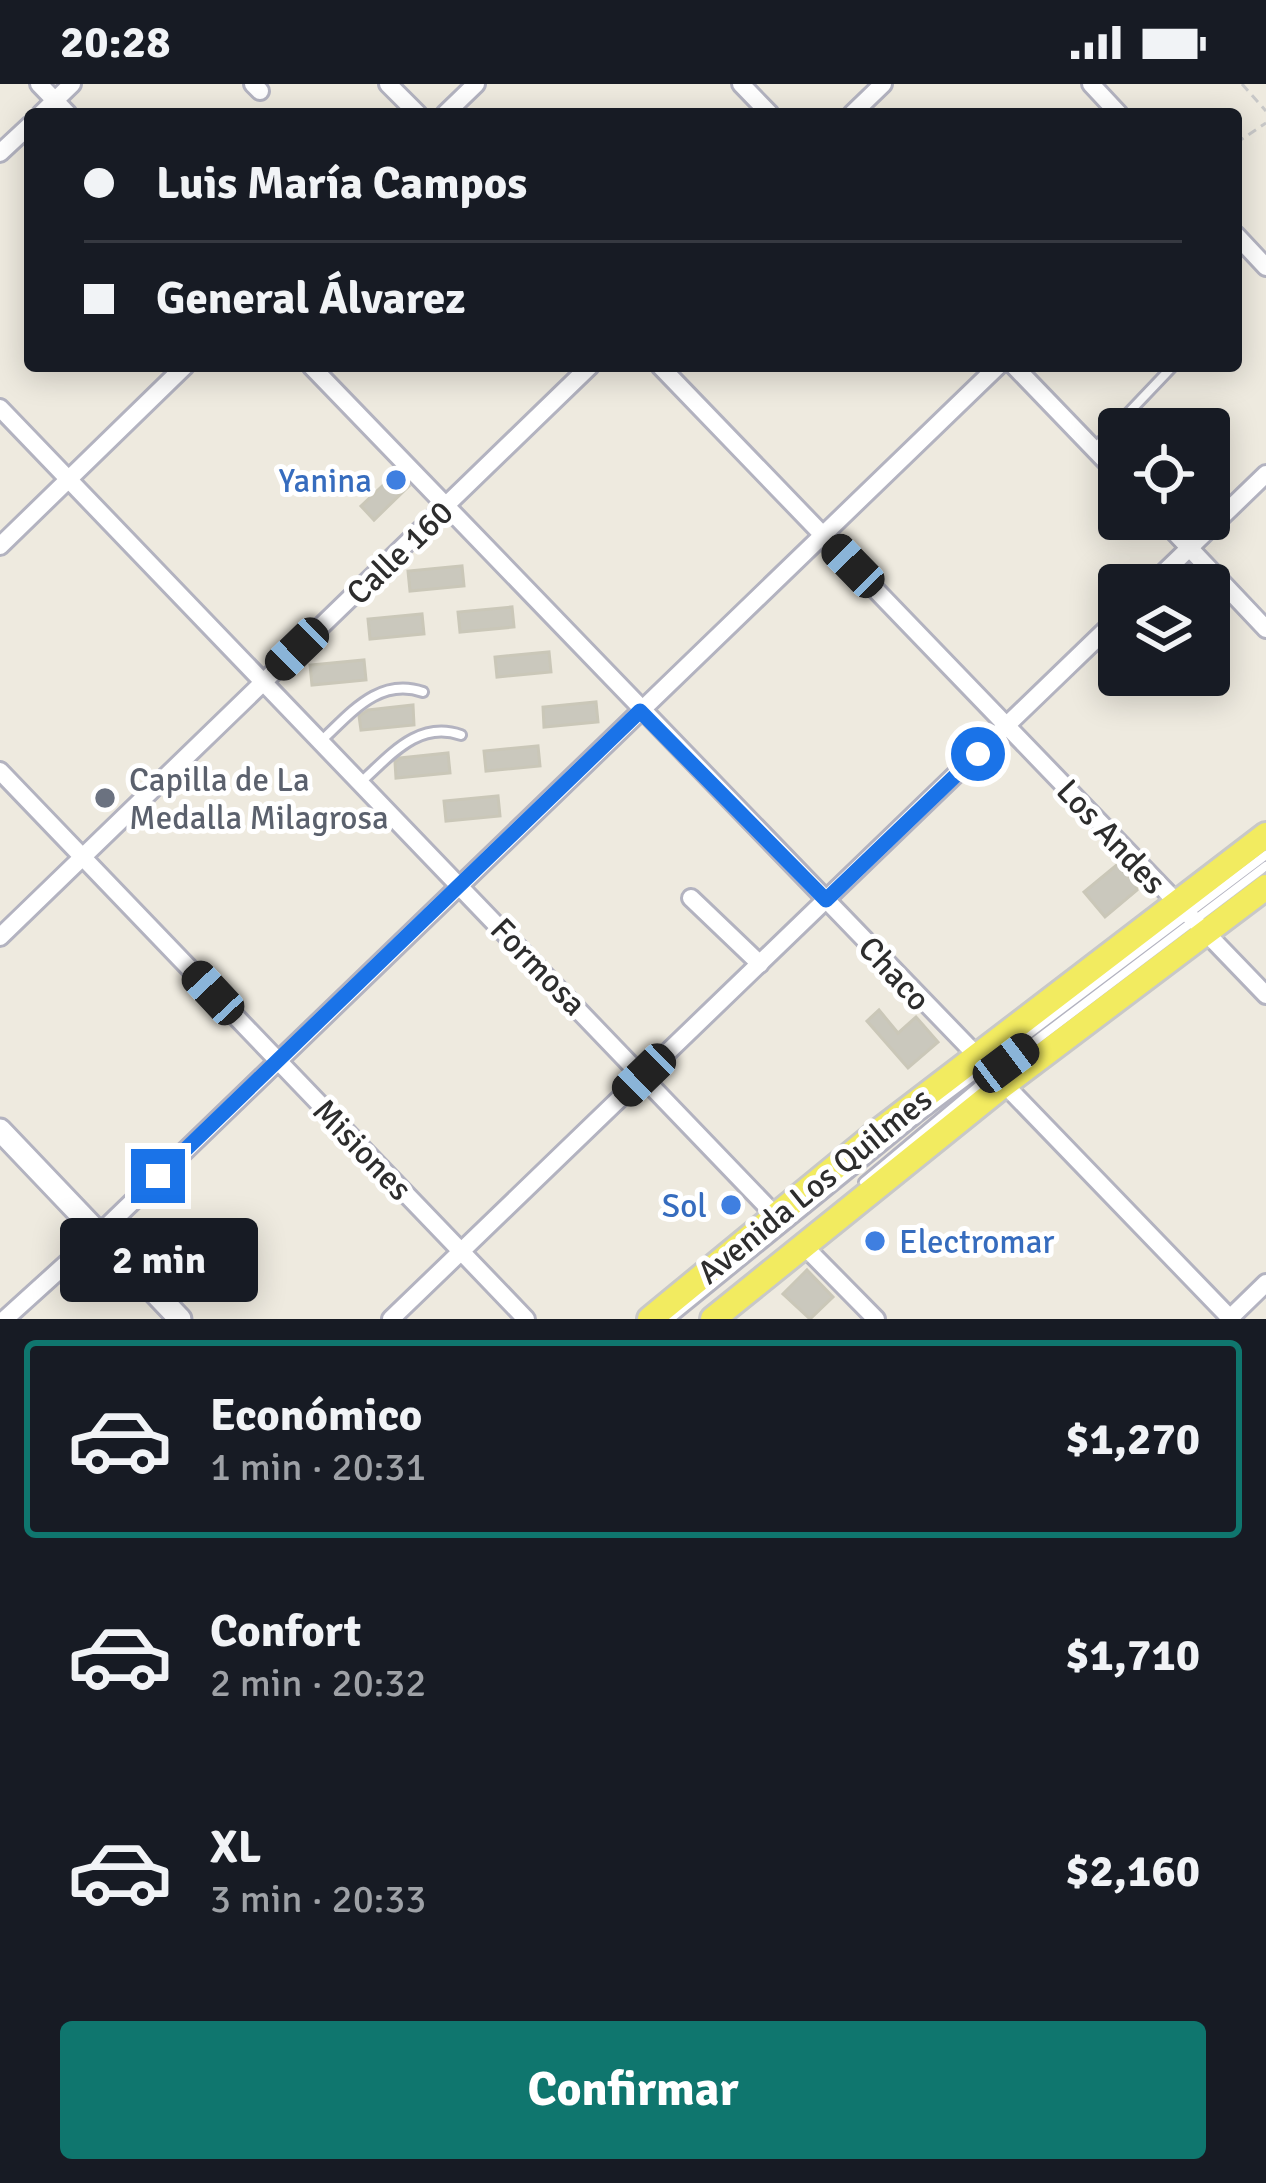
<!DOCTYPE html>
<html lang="es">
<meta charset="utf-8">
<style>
body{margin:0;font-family:Signika,sans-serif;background:#20242c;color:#f1f3f6;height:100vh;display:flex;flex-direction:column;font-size:45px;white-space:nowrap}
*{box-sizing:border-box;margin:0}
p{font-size:39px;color:#9ea1a6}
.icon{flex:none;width:66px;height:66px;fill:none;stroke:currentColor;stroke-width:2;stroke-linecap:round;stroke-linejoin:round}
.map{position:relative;height:1235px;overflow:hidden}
.side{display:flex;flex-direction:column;background:#171b24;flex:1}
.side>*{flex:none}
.top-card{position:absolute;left:24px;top:24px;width:1218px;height:264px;border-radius:12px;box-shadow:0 6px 30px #0003;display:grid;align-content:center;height:264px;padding:0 60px;background:#171b24}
.fabs{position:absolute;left:1098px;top:324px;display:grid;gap:24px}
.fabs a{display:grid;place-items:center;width:132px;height:132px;border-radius:12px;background:#171b24;box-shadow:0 6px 30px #0003;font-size:60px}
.end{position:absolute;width:54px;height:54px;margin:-27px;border:15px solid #1a73e8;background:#fff;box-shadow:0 0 0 6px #fff}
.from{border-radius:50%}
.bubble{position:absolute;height:84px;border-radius:12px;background:#171b24;box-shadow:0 6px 30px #0003;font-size:39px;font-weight:800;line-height:84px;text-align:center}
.car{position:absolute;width:36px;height:72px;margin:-36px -18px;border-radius:15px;box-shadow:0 0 9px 3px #0007;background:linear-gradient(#222 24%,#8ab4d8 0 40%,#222 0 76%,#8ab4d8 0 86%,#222 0)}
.top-card b{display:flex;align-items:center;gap:42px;height:114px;font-size:45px}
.top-card b+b{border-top:3px solid #363941}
.top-card i{width:30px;height:30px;background:#f1f3f6}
ul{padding:21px 0 0;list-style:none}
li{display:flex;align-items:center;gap:36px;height:198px;margin:0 24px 18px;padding:0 36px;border:6px solid transparent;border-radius:12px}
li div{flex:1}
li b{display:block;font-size:45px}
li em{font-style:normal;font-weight:800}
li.on{border-color:#0f766e}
li>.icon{width:108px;height:108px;stroke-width:1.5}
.primary-button{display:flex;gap:24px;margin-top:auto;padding:24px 60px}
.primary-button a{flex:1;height:138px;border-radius:12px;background:#0f766e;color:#fff;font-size:48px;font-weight:800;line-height:138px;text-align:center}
.status{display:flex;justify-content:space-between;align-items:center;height:84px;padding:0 60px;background:#171b24;direction:ltr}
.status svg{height:33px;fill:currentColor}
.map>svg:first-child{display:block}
.building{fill:#cac8bd;stroke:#cac7b8;stroke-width:3}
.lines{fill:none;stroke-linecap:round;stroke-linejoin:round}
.service-casing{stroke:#b3b3c0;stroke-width:14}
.minor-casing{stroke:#b3b3c0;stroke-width:22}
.tertiary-casing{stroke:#b3b3c0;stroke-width:27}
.primary-casing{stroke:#c8c8c8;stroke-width:30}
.path{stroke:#c8c8c8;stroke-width:3;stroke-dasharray:9 6;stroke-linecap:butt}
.service{stroke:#fff;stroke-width:8}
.minor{stroke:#fff;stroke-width:16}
.tertiary{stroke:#fff;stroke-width:21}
.primary{stroke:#f2eb60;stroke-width:24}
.route{stroke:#1a73e8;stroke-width:15}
.shop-dot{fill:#3f7fe0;stroke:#fff;stroke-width:4.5}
.worship-dot{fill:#6b7280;stroke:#fff;stroke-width:4.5}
.labels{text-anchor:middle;stroke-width:10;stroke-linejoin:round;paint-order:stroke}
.shop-label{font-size:33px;fill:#366cbe;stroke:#fff;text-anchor:end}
.street-label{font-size:33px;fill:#2d2d2d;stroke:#fff}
.worship-label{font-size:33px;fill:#5b616d;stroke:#fff;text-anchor:start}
</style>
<div class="status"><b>20:28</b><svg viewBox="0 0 49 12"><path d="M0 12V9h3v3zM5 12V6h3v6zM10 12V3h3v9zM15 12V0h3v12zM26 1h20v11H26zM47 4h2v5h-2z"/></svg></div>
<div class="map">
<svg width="1266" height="1235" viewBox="0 0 1266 1235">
<rect width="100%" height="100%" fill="#eeeadf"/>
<g class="building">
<polygon points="396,389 409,402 374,436 361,422"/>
<polygon points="462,482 464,502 410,507 408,487"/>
<polygon points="512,523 514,543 460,548 458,528"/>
<polygon points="422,530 424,550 370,555 368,535"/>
<polygon points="549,568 551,588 497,593 495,573"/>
<polygon points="364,576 366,596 312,601 310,581"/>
<polygon points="596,618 598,638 544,643 543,623"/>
<polygon points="413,621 414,641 361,646 359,632 368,626"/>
<polygon points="538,662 540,682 486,687 484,667"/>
<polygon points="448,669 450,689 396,694 395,678 400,674"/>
<polygon points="498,712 500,732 446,737 444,717"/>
<polygon points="1119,779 1134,797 1137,806 1105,833 1084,808"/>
<polygon points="879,926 898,949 916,933 938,958 908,984 867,937"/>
<polygon points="807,1186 833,1213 810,1235 783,1210"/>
</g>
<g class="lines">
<defs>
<g id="service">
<polyline points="1095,364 1173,282"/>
<path d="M322,656C351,629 379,593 423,608"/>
<path d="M361,698C390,672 418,636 461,651"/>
<polyline points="864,1098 1006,979 1266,782"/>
<polyline points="670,1235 917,1034 1266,771"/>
</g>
<g id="minor">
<polyline points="39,0 68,30"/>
<polyline points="253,0 260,7"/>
<polyline points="388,0 418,30"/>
<polyline points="741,0 770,30"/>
<polyline points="1091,0 1119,30"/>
<polyline points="41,30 72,0"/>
<polyline points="445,30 476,0"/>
<polyline points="852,30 883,0"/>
<polyline points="0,69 30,41"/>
<polyline points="1236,151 1266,183"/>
<polyline points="311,282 1231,1235"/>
<polyline points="660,282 1266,911"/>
<polyline points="1014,282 1119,391"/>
<polyline points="0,324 775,1131"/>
<polyline points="1162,435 1266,545"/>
<polyline points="0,462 185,282"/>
<polyline points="1151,501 1266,390"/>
<polyline points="0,687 526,1235"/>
<polyline points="691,814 760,880"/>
<polyline points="0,853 590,282"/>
<polyline points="803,1161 876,1235"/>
<polyline points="5,1235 99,1150 998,282"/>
<polyline points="391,1235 1119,533"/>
<polyline points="1229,1235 1266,1199"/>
</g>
<polyline id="tertiary" points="0,1046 180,1235"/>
<g id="primary">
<polyline points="650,1235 878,1048 1266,751"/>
<polyline points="713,1235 1002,1002 1266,803"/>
</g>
</defs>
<use href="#service" class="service-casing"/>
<use href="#minor" class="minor-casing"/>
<use href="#tertiary" class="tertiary-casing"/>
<use href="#primary" class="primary-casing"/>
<g class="path">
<polyline points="1242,0 1266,27"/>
<polyline points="1236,59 1266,39"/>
</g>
<use href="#service" class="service"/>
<use href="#minor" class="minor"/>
<use href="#tertiary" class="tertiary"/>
<use href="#primary" class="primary"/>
</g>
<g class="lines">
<polyline class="route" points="158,1092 640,627 826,816 978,670"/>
</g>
<g class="shop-dot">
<circle cx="396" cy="396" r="12"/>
<circle cx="731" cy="1121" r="12"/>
<circle cx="875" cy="1157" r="12"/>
</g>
<circle class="worship-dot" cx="105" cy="714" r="12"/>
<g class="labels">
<g class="shop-label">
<text x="372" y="408">Yanina</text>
<text x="707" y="1133">Sol</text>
<text x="899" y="1169" text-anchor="start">Electromar</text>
</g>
<g class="street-label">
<text transform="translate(399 468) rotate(-44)" y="12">Calle 160</text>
<text transform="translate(1112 752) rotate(47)" y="12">Los Andes</text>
<text transform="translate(539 882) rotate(46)" y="12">Formosa</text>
<text transform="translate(895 889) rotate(47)" y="12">Chaco</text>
<text transform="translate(363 1065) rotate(46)" y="12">Misiones</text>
<text transform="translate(814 1101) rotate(-39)" y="12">Avenida Los Quilmes</text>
</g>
<g class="worship-label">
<text x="129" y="707">Capilla de La<tspan x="129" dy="38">Medalla Milagrosa</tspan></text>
</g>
</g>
</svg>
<div class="fabs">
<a><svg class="icon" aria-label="locate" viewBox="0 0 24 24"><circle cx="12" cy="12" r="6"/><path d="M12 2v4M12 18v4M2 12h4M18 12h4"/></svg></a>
<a><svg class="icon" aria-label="layers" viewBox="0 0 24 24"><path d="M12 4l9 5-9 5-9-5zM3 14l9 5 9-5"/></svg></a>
</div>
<i class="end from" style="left:978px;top:670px"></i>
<i class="end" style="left:158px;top:1092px"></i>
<div class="bubble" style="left:60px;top:1134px;width:198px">2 min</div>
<i class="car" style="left:853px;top:482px;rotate:316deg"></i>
<i class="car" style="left:297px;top:565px;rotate:226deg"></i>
<i class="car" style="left:213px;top:909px;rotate:317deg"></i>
<i class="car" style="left:1006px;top:979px;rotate:53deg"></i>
<i class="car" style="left:644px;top:991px;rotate:226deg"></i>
<div class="top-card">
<b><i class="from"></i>Luis María Campos</b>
<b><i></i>General Álvarez</b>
</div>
</div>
<section class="side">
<ul>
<li class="on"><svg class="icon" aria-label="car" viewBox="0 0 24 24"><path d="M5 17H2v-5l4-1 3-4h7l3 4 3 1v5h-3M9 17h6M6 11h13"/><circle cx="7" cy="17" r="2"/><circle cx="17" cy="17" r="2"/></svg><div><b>Económico</b><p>1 min · 20:31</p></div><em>$1,270</em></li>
<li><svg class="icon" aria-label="car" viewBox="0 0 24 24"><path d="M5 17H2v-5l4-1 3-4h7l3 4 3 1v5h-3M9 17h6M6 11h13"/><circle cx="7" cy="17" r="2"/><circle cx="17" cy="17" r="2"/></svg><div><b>Confort</b><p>2 min · 20:32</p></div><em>$1,710</em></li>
<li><svg class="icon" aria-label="car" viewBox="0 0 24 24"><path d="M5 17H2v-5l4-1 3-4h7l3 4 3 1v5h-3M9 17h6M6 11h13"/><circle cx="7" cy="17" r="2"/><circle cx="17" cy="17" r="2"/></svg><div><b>XL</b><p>3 min · 20:33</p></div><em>$2,160</em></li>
</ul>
<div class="primary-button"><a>Confirmar</a></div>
</section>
